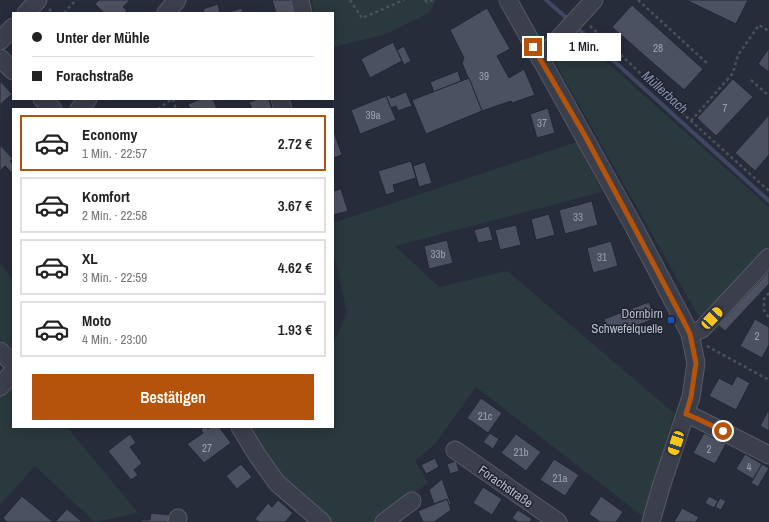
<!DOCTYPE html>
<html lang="de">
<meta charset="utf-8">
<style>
body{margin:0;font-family:"Archivo Narrow",sans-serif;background:#f2f2f2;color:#222;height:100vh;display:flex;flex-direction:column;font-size:15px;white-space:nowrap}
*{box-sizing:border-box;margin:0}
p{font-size:13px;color:#767676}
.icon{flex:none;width:22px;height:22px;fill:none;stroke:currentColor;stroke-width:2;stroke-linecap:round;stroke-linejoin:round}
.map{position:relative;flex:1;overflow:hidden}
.drawer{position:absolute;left:12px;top:108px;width:322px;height:320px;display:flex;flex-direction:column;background:#fff;border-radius:0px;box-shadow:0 2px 10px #0003}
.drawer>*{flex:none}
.banner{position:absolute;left:12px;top:12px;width:322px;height:88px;border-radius:0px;box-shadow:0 2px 10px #0003;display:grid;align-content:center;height:88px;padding:0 20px;background:#fff}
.end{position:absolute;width:18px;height:18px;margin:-9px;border:5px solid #b45309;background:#fff;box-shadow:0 0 0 2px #fff}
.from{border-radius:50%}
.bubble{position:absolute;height:28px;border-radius:0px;background:#fff;box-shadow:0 2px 10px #0003;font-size:13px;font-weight:600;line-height:28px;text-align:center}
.car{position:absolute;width:12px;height:24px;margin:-12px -6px;border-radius:5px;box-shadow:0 0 3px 1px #0007;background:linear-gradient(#f5c518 24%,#345 0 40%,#f5c518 0 76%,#345 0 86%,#f5c518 0)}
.banner b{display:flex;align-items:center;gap:14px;height:38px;font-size:15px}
.banner b+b{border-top:1px solid #e0e0e0}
.banner i{width:10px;height:10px;background:#222}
ul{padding:7px 0 0;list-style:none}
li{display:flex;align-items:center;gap:12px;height:56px;margin:0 8px 6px;padding:0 12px;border:2px solid #e0e0e0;border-radius:0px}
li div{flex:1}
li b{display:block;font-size:15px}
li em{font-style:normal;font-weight:600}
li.current{border-color:#b45309}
li>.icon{width:36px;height:36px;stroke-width:1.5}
.primary-button{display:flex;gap:8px;margin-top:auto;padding:8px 20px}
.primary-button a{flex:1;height:46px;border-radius:0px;background:#b45309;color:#fff;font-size:16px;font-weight:600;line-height:46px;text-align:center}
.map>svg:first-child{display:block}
.green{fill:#2a393d}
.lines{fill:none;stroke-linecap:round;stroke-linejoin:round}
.stream{stroke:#3f4862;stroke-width:4}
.building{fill:#4c5162;stroke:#222633}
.minor-casing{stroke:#565a67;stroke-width:19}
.path{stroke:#47545a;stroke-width:2.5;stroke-dasharray:3 3;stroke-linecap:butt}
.minor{stroke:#3b3f4c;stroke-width:17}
.route{stroke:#b45309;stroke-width:5}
.transit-dot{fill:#1a4fb4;stroke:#202431;stroke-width:1.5}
.labels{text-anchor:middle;stroke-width:3;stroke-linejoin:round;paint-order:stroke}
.number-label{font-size:11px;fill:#9ca0ae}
.poi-label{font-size:13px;fill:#b7bac7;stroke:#202431;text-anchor:end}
.street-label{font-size:13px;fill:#b7bac7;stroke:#202431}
.water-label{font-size:14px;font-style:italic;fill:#828daa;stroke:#202431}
</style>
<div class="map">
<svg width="769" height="522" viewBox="0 0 769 522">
<rect width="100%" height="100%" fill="#272c3b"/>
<g class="green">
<polygon points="312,0 436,0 429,13 386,34 333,47 333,13 314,13"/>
<polygon points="574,33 769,207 769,246 700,319 552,57"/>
<polygon points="577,142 602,192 395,246 439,287 507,271 674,413 645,518 476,387 435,444 415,461 428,483 376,522 332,522 275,471 249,427 333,427 333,344 347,313 333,250 333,223"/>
<polygon points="0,263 13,280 13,352 0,339"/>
<polygon points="13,379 13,427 67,427 138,513 95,522 35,466 0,505 0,395"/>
</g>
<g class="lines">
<g class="stream">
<polyline points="546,0 570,21"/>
<polyline points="575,26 769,201"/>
</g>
</g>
<g class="building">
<polygon points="99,0 130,0 123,7 127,10 124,13 104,13 95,4"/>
<polygon points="272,0 294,0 298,13 276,13"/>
<polygon points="686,0 748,0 736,24"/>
<polygon points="218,4 220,13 204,13 203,9"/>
<polygon points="632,5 703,69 684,90 612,27"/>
<polygon points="242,8 243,13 226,13"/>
<polygon points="487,8 510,49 497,56 509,78 524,69 535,95 512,103 511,101 482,111 462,63 464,58 450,30"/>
<polygon points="393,42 402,61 370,78 361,59"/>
<polygon points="404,46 411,61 404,65 397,50"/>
<polygon points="769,48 769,72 758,64"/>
<polygon points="458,71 461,81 434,92 430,82"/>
<polygon points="469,78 482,111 426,134 412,100"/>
<polygon points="733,79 753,97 716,136 697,118"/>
<polygon points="0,81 12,94 0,105"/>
<polygon points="406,92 412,106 398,111 396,106 391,108 386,96 389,95 391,98"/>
<polygon points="386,96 396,120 360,134 351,110"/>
<polygon points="201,99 213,99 217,109 190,109 188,104"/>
<polygon points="258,99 269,99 272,109 252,109 249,102"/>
<polygon points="548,108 555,133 537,138 530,114"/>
<polygon points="769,115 769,155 755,171 735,153"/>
<polygon points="333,129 342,155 333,158"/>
<polygon points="0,145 13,159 10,161 12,163 13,162 13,174 5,166 0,171"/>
<polygon points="411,161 416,178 393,185 395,192 386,195 378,171"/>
<polygon points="425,162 432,183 419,187 413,166"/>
<polygon points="341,189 348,211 333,215 333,191"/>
<polygon points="592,201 598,225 565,234 559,210"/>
<polygon points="549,214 555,235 536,240 531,219"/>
<polygon points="516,225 521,245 500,250 495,230"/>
<polygon points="489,226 493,240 478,243 474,230"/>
<polygon points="447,240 453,263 429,269 424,246"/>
<polygon points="611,241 618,266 593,273 587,248"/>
<polygon points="769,271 769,284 725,331 718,325"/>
<polygon points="649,302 656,318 611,336 604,319"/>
<polygon points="755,319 769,327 769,345 762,358 740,346"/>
<polygon points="737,376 750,383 736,410 709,396 719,378 732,385"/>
<polygon points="481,398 502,413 488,433 467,418"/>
<polygon points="769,409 769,431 760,426"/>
<polygon points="204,427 207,427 208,429 211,427 219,427 231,443 204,463 187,444 203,433 201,430"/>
<polygon points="490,433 499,439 493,449 483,442"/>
<polygon points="704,433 726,444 715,464 693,453"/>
<polygon points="130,434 136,443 130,447 142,463 134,470 138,475 131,480 108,451"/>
<polygon points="516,434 541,452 526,471 501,453"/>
<polygon points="745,454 762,464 753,479 736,469"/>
<polygon points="435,458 439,467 426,474 421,465"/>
<polygon points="554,459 579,475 565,496 540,480"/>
<polygon points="456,461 459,471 450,474 447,464"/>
<polygon points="241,464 252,477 237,489 226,476"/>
<polygon points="762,464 769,468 758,487 751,483"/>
<polygon points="442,479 451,504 449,505 447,499 434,504 429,490"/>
<polygon points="483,487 502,499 492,515 473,503"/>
<polygon points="22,496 53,522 7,522 3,518"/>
<polygon points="601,496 623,512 616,522 600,522 589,514"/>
<polygon points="709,496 718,501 714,508 705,503"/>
<polygon points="720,498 726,501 721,510 715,507"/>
<polygon points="447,499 451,510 434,522 423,522 418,511"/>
<polygon points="278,500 293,513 285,522 259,522 255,519 268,503 272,507"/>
<polygon points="682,508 699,517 696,522 674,522"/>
<polygon points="67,509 81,521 80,522 55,522"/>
<polygon points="518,510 532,519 530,522 518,522 512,518"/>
<polygon points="151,513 171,515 171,522 141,522 141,520 150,520"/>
</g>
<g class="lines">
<defs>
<g id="minor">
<polyline points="300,0 303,13"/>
<polyline points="508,0 633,225 682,318 690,334 696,363 691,397 661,487 651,522"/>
<polyline points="26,13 38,0"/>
<polyline points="166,13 177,0"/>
<polyline points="0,41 13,27"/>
<polyline points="0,58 13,71"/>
<polyline points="540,59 594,0"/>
<polyline points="42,99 53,109"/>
<polyline points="280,99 283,109"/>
<polyline points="79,109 88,99"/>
<polyline points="690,334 702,329 769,257"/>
<polyline points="0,351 13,364"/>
<polyline points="0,387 13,371"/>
<polyline points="686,414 698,419 769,455"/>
<polyline points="240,427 257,455 277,483 322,522"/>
<polyline points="455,450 558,522"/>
<polyline points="177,522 178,518"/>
<polyline points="384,522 412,501"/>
</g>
</defs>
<use href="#minor" class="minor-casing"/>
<g class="path">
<polyline points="350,0 362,18 404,0"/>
<polyline points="425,0 427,2 434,0"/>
<polyline points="638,0 708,64"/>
<polyline points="49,9 53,13"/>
<polyline points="64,13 76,0"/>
<polyline points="590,26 691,121 769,191"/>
<polyline points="751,80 769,96"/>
<polyline points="173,99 176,109"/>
<polyline points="158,109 172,99"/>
<polyline points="691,121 733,73 738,55 759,25 769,31"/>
<polyline points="769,293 764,299 764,310 769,318"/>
<polyline points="707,346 769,380"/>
</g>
<use href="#minor" class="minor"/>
</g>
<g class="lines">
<polyline class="route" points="533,47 584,134 633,225 682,318 690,334 696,363 691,397 686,414 698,419 723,431"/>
</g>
<rect class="transit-dot" x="667" y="316" width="8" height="8" rx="2"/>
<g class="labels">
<g class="number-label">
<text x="658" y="52">28</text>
<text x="484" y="80">39</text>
<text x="725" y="112">7</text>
<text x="373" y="119">39a</text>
<text x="542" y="127">37</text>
<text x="578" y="221">33</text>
<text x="438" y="258">33b</text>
<text x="602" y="261">31</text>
<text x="757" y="340">2</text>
<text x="485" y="420">21c</text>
<text x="207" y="452">27</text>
<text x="709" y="453">2</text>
<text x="521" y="456">21b</text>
<text x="749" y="471">4</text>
<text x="560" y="482">21a</text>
</g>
<g class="poi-label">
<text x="663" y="318">Dornbirn<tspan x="663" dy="15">Schwefelquelle</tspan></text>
</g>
<g class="street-label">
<text transform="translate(506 486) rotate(35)" y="5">Forachstraße</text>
</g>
<g class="water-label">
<text transform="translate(665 92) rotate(42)" y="5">Müllerbach</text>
</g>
</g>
</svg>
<i class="end from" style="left:723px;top:431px"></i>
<i class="end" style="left:533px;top:47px"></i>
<div class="bubble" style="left:547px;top:33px;width:74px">1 Min.</div>
<i class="car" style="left:712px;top:318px;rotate:43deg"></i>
<i class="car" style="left:676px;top:443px;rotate:198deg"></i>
<div class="banner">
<b><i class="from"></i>Unter der Mühle</b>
<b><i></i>Forachstraße</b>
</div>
<section class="drawer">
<ul>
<li class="current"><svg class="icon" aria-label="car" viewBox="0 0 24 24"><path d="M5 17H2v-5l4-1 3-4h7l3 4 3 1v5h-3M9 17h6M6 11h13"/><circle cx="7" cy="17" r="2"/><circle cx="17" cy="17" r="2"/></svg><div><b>Economy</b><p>1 Min. · 22:57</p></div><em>2.72 €</em></li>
<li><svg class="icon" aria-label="car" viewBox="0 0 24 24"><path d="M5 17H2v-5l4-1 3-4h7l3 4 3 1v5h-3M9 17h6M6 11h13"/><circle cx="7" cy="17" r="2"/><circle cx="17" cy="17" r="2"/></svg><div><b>Komfort</b><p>2 Min. · 22:58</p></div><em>3.67 €</em></li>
<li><svg class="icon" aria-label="car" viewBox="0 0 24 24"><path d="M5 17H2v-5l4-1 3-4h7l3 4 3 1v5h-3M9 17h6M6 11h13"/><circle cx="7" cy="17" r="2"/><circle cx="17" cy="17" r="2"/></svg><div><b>XL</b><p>3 Min. · 22:59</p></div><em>4.62 €</em></li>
<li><svg class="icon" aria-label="car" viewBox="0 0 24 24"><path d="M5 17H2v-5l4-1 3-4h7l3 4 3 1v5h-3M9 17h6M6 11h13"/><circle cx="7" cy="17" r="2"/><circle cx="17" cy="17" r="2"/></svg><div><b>Moto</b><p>4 Min. · 23:00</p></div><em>1.93 €</em></li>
</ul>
<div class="primary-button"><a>Bestätigen</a></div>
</section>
</div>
